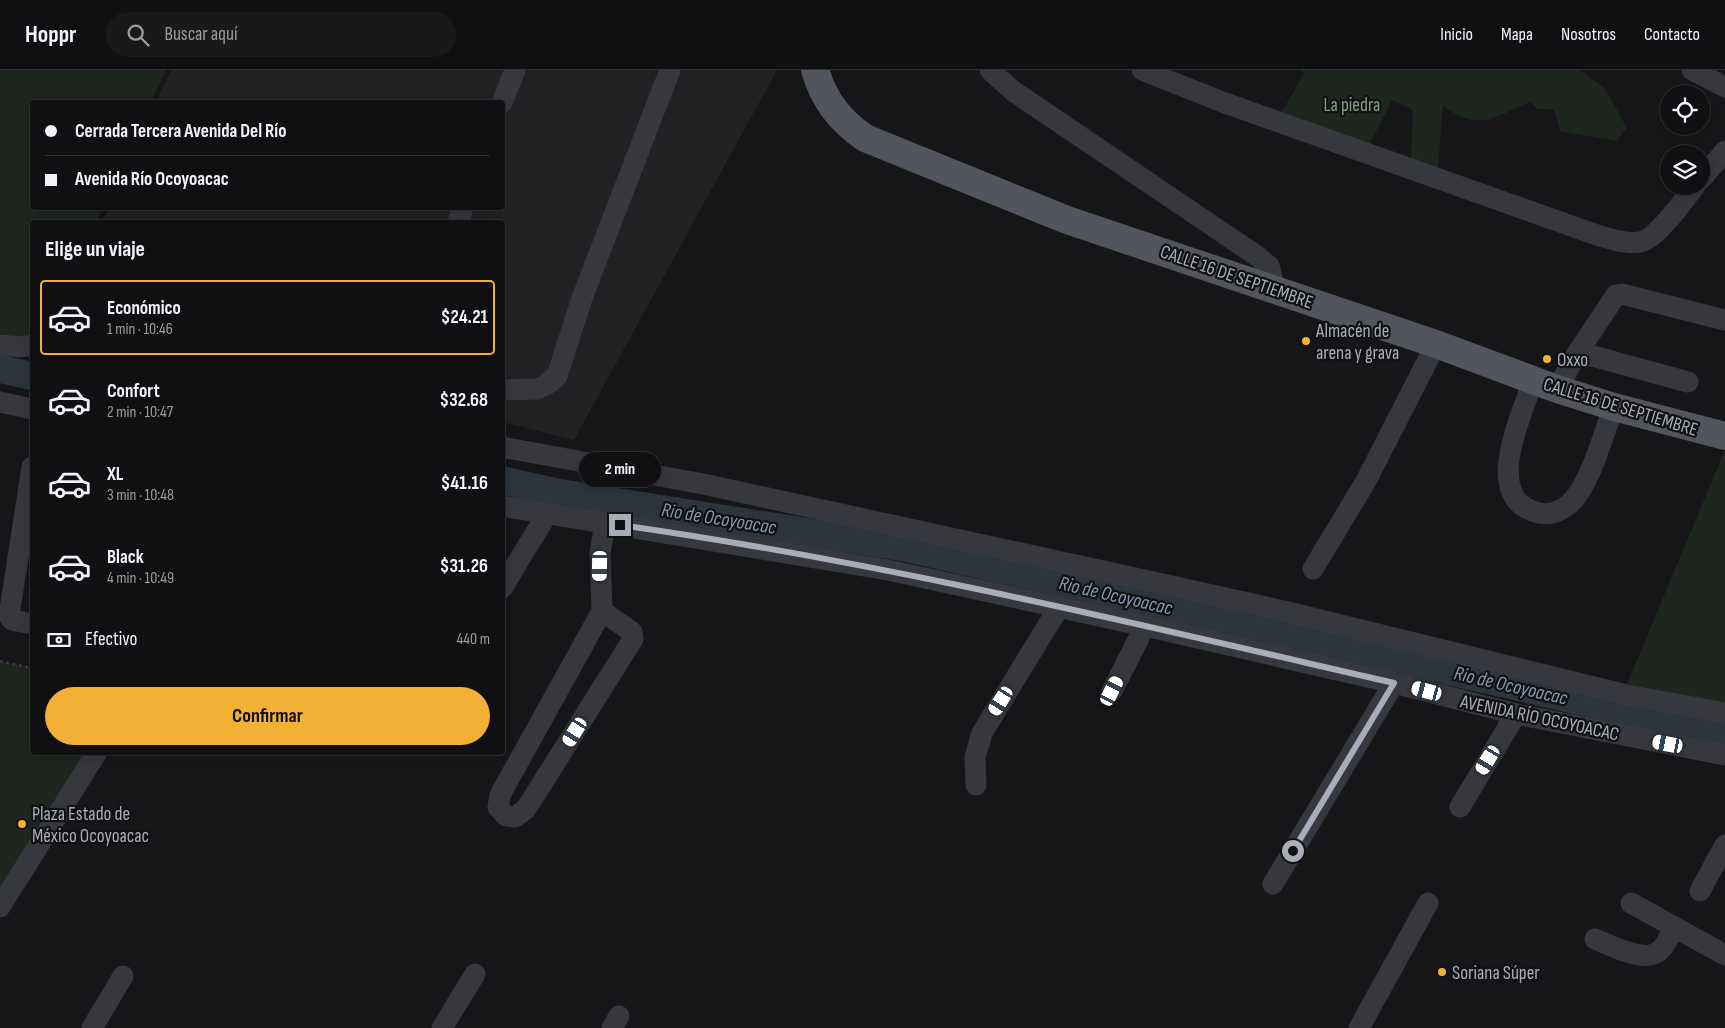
<!DOCTYPE html>
<html lang="es">
<meta charset="utf-8">
<style>
body{margin:0;font-family:"Sofia Sans Condensed",sans-serif;background:#19191b;color:#f1f3f6;height:100vh;display:flex;flex-direction:column;font-size:19px;white-space:nowrap}
*{box-sizing:border-box;margin:0}
p{font-size:16px;color:#9c9d9f}
.icon{flex:none;width:28px;height:28px;fill:none;stroke:currentColor;stroke-width:2;stroke-linecap:round;stroke-linejoin:round}
.map{position:relative;flex:1;overflow:hidden}
.sheet{position:absolute;left:30px;top:150px;width:475px;height:535px;display:flex;flex-direction:column;background:#101012;border-radius:5px;box-shadow:0 2px 12px #0003,0 0 0 1px #303032}
.sheet>*{flex:none}
.top-card{position:absolute;left:30px;top:30px;width:475px;height:110px;border-radius:5px;box-shadow:0 2px 12px #0003,0 0 0 1px #303032;display:grid;align-content:center;height:110px;padding:0 15px;background:#101012}
.buttons{position:absolute;left:1660px;top:15px;display:grid;gap:10px}
.buttons a{display:grid;place-items:center;width:50px;height:50px;border-radius:50%;background:#101012;box-shadow:0 2px 12px #0003,0 0 0 1px #303032;font-size:25px}
.end{position:absolute;width:22px;height:22px;margin:-11px;border:6px solid #a8adb8;background:#111;box-shadow:0 0 0 2px #111}
.from{border-radius:50%}
.bubble{position:absolute;height:35px;border-radius:18px;background:#101012;box-shadow:0 2px 12px #0003,0 0 0 1px #303032;font-size:16px;font-weight:700;line-height:35px;text-align:center}
.car{position:absolute;width:15px;height:30px;margin:-15px -8px;border-radius:6px;box-shadow:0 0 4px 1px #0007;background:linear-gradient(#fff 24%,#345 0 40%,#fff 0 76%,#345 0 86%,#fff 0)}
.top-card b{display:flex;align-items:center;gap:18px;height:48px;font-size:19px}
.top-card b+b{border-top:1px solid #303032}
.top-card i{width:12px;height:12px;background:#f1f3f6}
ul{padding:0;list-style:none}
li{display:flex;align-items:center;gap:15px;height:75px;margin:0 10px 8px;padding:0 5px;border:2px solid transparent;border-radius:5px}
li div{flex:1}
li b{display:block;font-size:19px}
li em{font-style:normal;font-weight:700}
li.selected{border-color:#f2b134}
li>.icon{width:45px;height:45px;stroke-width:1.5}
h2{padding:0 15px;font-size:22px;line-height:60px}
.pay{display:flex;align-items:center;gap:12px;height:55px;padding:0 15px;font-size:19px}
.pay p{margin-inline-start:auto}
.primary-button{display:flex;gap:10px;margin-top:auto;padding:10px 15px}
.primary-button a{flex:1;height:58px;border-radius:30px;background:#f2b134;color:#111;font-size:20px;font-weight:700;line-height:58px;text-align:center}
header{display:flex;align-items:center;gap:30px;box-sizing:border-box;height:70px;padding:0 25px;background:#101012;border-bottom:1px solid #303032}
header strong{font-size:24px}
nav{display:flex;gap:28px;margin-inline-start:auto;font-size:18px}
.search{width:350px;height:45px;background:#19191b;display:flex;align-items:center;gap:12px;box-sizing:border-box;padding:0 18px;border-radius:28px;color:#9c9d9f;font-size:19px}
.map>svg:first-child{display:block}
.built{fill:#222225}
.green{fill:#1e261f}
.lines{fill:none;stroke-linecap:round;stroke-linejoin:round}
.river{stroke:#2c353c;stroke-width:28}
.path{stroke:#3d3f44;stroke-width:2.5;stroke-dasharray:2.5 4;stroke-linecap:butt}
.minor{stroke:#37383d;stroke-width:21}
.major{stroke:#53555c;stroke-width:28}
.route{stroke:#a8adb8;stroke-width:6}
.poi-dot{fill:#f2b134;stroke:#111113;stroke-width:2}
.labels{text-anchor:middle;stroke-width:4.5;stroke-linejoin:round;paint-order:stroke}
.park-label{font-size:19px;fill:#7fa381;stroke:#111113}
.street-label{font-size:19px;fill:#a8adb8;stroke:#111113}
.poi-label{font-size:19px;fill:#a8adb8;stroke:#111113;text-anchor:start}
.water-label{font-size:20px;font-style:italic;fill:#7f9bb3;stroke:#111113}
</style>
<header>
<strong>Hoppr</strong>
<div class="search"><svg class="icon" aria-label="search" viewBox="0 0 24 24"><circle cx="10" cy="10" r="6"/><path d="M15 15l6 6"/></svg>Buscar aquí</div>
<nav><a>Inicio</a><a>Mapa</a><a>Nosotros</a><a>Contacto</a></nav>
</header>
<div class="map">
<svg width="1725" height="958" viewBox="0 0 1725 958">
<rect width="100%" height="100%" fill="#161618"/>
<polygon class="built" points="171,0 777,0 574,370 503,352 502,152 102,152 109,138 502,138 502,32 156,32"/>
<g class="green">
<polygon points="0,0 166,0 151,32 32,32 32,138 103,138 96,152 32,152 32,270 0,264"/>
<path d="M1302,0H1580L1605,19L1627,58L1616,71L1560,61L1554,39H1538L1530,32C1494,47 1477,63 1443,35L1438,101L1411,92L1413,40L1392,30L1368,77L1281,43L1304,4Z"/>
<polygon points="1725,380 1725,635 1627,614"/>
<polygon points="0,591 32,598 32,682 89,683 0,826"/>
</g>
<g class="lines">
<g class="river">
<polyline points="0,299 32,306"/>
<polyline points="502,410 554,422 907,478 1725,664"/>
</g>
<polyline class="path" points="0,591 32,598"/>
<g class="minor">
<polyline points="990,0 1013,21 1257,186 1269,196 1275,219"/>
<path d="M1142,0L1225,33L1597,165C1610,169 1627,175 1640,172C1657,169 1684,130 1695,116"/>
<polyline points="1692,0 1725,17"/>
<polyline points="502,33 515,0"/>
<polyline points="1701,109 1725,81"/>
<polyline points="458,152 463,138"/>
<polyline points="0,275 21,277 32,275"/>
<polyline points="1578,282 1688,312"/>
<path d="M1533,310C1522,347 1480,429 1539,443C1553,446 1566,439 1575,428C1593,405 1603,364 1614,337"/>
<polyline points="1557,319 1578,282 1616,225 1622,224 1725,250"/>
<polyline points="502,320 537,319 546,315 557,306 582,228 670,0"/>
<polyline points="0,332 32,339"/>
<polyline points="502,377 703,414 1131,507 1284,541 1627,625 1725,643"/>
<polyline points="32,397 9,546 12,550 32,554"/>
<polyline points="502,436 888,500 1145,556 1394,613 1516,644 1725,685"/>
<polyline points="1313,499 1366,411 1436,274"/>
<polyline points="502,518 547,444"/>
<polyline points="602,541 500,725 498,737 506,746 515,747 526,739 633,569 632,562 602,541 600,484 605,453"/>
<polyline points="1112,621 1145,556"/>
<polyline points="976,715 975,687 982,663 1059,537"/>
<polyline points="1460,737 1516,644"/>
<polyline points="1273,814 1394,613"/>
<polyline points="1700,821 1725,775"/>
<polyline points="1631,833 1725,885"/>
<polyline points="0,837 97,682"/>
<path d="M1595,869C1610,875 1644,894 1659,881C1666,876 1670,865 1674,858"/>
<polyline points="92,958 123,906"/>
<polyline points="442,958 475,904"/>
<polyline points="612,958 619,946"/>
<polyline points="1359,958 1428,833"/>
</g>
<path class="major" d="M815,0C824,30 839,50 865,68L1067,150L1436,274L1557,319L1614,337L1725,366"/>
</g>
<g class="lines">
<path class="route" d="M620,455C881,492 1137,554 1394,613L1293,781"/>
</g>
<g class="poi-dot">
<circle cx="1306" cy="271" r="5"/>
<circle cx="1547" cy="289" r="5"/>
<circle cx="22" cy="754" r="5"/>
<circle cx="1442" cy="902" r="5"/>
</g>
<g class="labels">
<g class="park-label">
<text x="1352" y="41">La piedra</text>
</g>
<g class="street-label">
<text transform="translate(1237 206) rotate(19)" y="7">CALLE 16 DE SEPTIEMBRE</text>
<text transform="translate(1621 336) rotate(17)" y="7">CALLE 16 DE SEPTIEMBRE</text>
<text transform="translate(1540 647) rotate(12)" y="7">AVENIDA RÍO OCOYOACAC</text>
</g>
<g class="poi-label">
<text x="1316" y="267">Almacén de<tspan x="1316" dy="22">arena y grava</tspan></text>
<text x="1557" y="296">Oxxo</text>
<text x="32" y="750">Plaza Estado de<tspan x="32" dy="22">México Ocoyoacac</tspan></text>
<text x="1452" y="909">Soriana Súper</text>
</g>
<g class="water-label">
<text transform="translate(719 448) rotate(9)" y="7">Rio de Ocoyoacac</text>
<text transform="translate(1116 525) rotate(13)" y="7">Rio de Ocoyoacac</text>
<text transform="translate(1511 615) rotate(13)" y="7">Rio de Ocoyoacac</text>
</g>
</g>
</svg>
<div class="buttons">
<a><svg class="icon" aria-label="locate" viewBox="0 0 24 24"><circle cx="12" cy="12" r="6"/><path d="M12 2v4M12 18v4M2 12h4M18 12h4"/></svg></a>
<a><svg class="icon" aria-label="layers" viewBox="0 0 24 24"><path d="M12 4l9 5-9 5-9-5zM3 14l9 5 9-5"/></svg></a>
</div>
<i class="end from" style="left:1293px;top:781px"></i>
<i class="end" style="left:620px;top:455px"></i>
<div class="bubble" style="left:579px;top:382px;width:82px">2 min</div>
<i class="car" style="left:600px;top:496px;rotate:181deg"></i>
<i class="car" style="left:1112px;top:621px;rotate:27deg"></i>
<i class="car" style="left:1427px;top:621px;rotate:285deg"></i>
<i class="car" style="left:1001px;top:631px;rotate:212deg"></i>
<i class="car" style="left:575px;top:662px;rotate:212deg"></i>
<i class="car" style="left:1668px;top:674px;rotate:281deg"></i>
<i class="car" style="left:1488px;top:690px;rotate:211deg"></i>
<div class="top-card">
<b><i class="from"></i>Cerrada Tercera Avenida Del Río</b>
<b><i></i>Avenida Río Ocoyoacac</b>
</div>
<section class="sheet">
<h2>Elige un viaje</h2>
<ul>
<li class="selected"><svg class="icon" aria-label="car" viewBox="0 0 24 24"><path d="M5 17H2v-5l4-1 3-4h7l3 4 3 1v5h-3M9 17h6M6 11h13"/><circle cx="7" cy="17" r="2"/><circle cx="17" cy="17" r="2"/></svg><div><b>Económico</b><p>1 min · 10:46</p></div><em>$24.21</em></li>
<li><svg class="icon" aria-label="car" viewBox="0 0 24 24"><path d="M5 17H2v-5l4-1 3-4h7l3 4 3 1v5h-3M9 17h6M6 11h13"/><circle cx="7" cy="17" r="2"/><circle cx="17" cy="17" r="2"/></svg><div><b>Confort</b><p>2 min · 10:47</p></div><em>$32.68</em></li>
<li><svg class="icon" aria-label="car" viewBox="0 0 24 24"><path d="M5 17H2v-5l4-1 3-4h7l3 4 3 1v5h-3M9 17h6M6 11h13"/><circle cx="7" cy="17" r="2"/><circle cx="17" cy="17" r="2"/></svg><div><b>XL</b><p>3 min · 10:48</p></div><em>$41.16</em></li>
<li><svg class="icon" aria-label="car" viewBox="0 0 24 24"><path d="M5 17H2v-5l4-1 3-4h7l3 4 3 1v5h-3M9 17h6M6 11h13"/><circle cx="7" cy="17" r="2"/><circle cx="17" cy="17" r="2"/></svg><div><b>Black</b><p>4 min · 10:49</p></div><em>$31.26</em></li>
</ul>
<div class="pay"><svg class="icon" aria-label="cash" viewBox="0 0 24 24"><path d="M3 7h18v10H3z"/><circle cx="12" cy="12" r="2"/></svg>Efectivo<p>440 m</p></div>
<div class="primary-button"><a>Confirmar</a></div>
</section>
</div>
